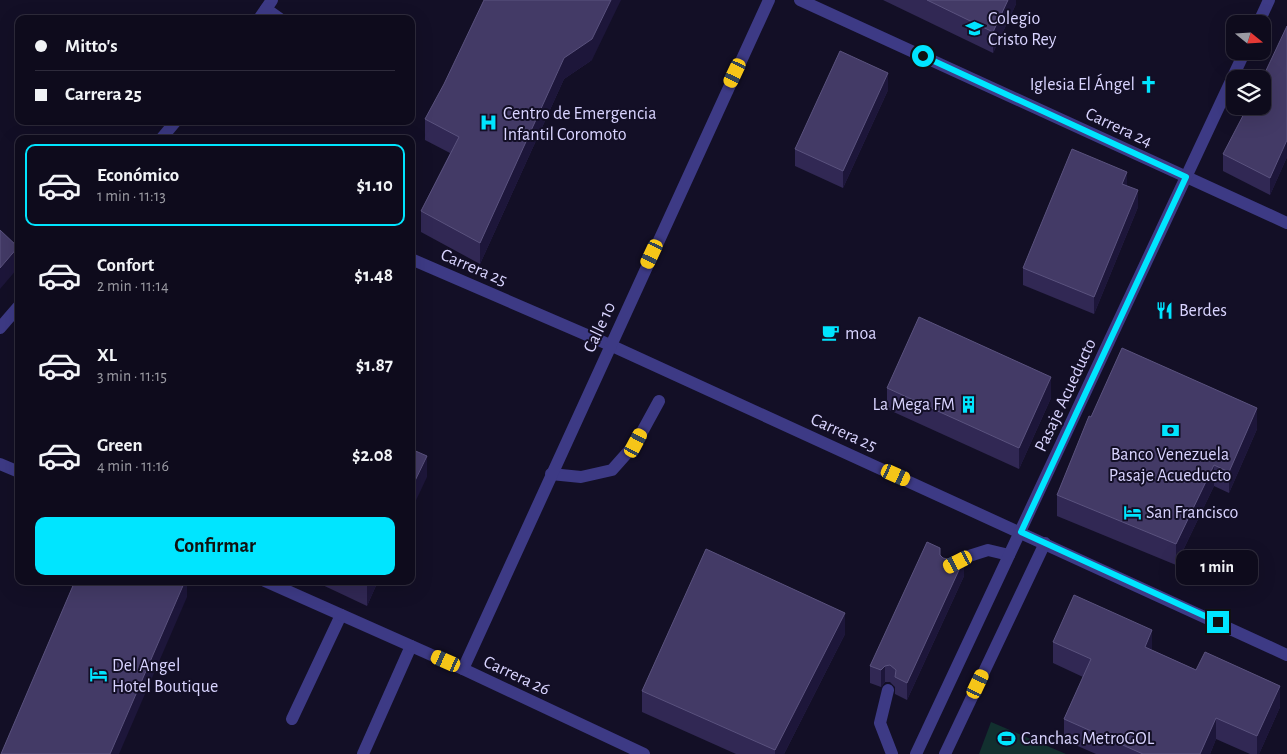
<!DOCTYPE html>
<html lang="es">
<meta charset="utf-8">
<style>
body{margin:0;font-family:"Alegreya Sans",sans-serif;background:#171425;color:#f1f3f6;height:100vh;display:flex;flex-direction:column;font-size:19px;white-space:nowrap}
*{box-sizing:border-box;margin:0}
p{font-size:16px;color:#9b9ba3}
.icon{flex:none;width:28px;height:28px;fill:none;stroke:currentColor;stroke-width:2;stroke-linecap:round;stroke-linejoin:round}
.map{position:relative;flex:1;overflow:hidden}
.drawer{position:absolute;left:15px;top:135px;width:400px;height:450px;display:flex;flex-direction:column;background:#0e0b1c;border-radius:10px;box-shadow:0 5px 20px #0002,0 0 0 1px #2e2b3b}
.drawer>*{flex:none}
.guide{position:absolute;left:15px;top:15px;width:400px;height:110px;border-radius:10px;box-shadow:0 5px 20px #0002,0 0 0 1px #2e2b3b;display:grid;align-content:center;height:110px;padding:0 20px;background:#0e0b1c}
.needle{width:32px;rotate:108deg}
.tools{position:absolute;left:1226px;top:15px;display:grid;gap:10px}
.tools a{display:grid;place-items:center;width:45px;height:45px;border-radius:10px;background:#0e0b1c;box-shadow:0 5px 20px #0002,0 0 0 1px #2e2b3b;font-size:25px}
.end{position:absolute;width:22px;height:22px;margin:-11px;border:6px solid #00e5ff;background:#111;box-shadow:0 0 0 2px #111}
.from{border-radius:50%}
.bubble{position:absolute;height:35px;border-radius:10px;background:#0e0b1c;box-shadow:0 5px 20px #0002,0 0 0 1px #2e2b3b;font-size:16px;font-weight:700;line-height:35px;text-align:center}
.car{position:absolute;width:15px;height:30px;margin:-15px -8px;border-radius:6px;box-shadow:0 0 4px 1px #0007;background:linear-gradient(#f5c518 24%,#345 0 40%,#f5c518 0 76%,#345 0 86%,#f5c518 0)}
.guide b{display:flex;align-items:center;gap:18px;height:48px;font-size:19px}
.guide b+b{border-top:1px solid #2e2b3b}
.guide i{width:12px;height:12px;background:#f1f3f6}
ul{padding:9px 0 0;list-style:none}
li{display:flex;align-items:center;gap:15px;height:82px;margin:0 10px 8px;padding:0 10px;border:2px solid transparent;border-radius:10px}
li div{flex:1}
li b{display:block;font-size:19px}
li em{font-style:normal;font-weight:700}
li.on{border-color:#00e5ff}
li>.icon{width:45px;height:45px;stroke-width:1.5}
.button{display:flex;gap:10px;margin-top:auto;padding:10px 20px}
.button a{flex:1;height:58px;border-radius:10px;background:#00e5ff;color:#111;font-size:20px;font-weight:700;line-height:58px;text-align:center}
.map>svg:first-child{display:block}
.green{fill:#12302f}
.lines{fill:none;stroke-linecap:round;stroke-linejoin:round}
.lane{stroke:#3d3a85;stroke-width:12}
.street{stroke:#3d3a85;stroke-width:12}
.wall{fill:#312854}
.shaded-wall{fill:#1d163a}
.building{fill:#433a66;stroke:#5a527e}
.route{stroke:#00e5ff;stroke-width:6}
.labels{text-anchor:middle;stroke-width:4;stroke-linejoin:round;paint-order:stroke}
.poi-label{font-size:18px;fill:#d9d4ff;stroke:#130f26;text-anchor:start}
.street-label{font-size:18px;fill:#d9d4ff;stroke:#130f26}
</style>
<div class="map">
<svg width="1287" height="754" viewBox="0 0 1287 754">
<rect width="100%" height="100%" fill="#130f26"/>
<polygon class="green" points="991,722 1066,754 979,754"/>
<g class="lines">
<g class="lane">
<polyline points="266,9 280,19"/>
<polyline points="551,474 581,477 612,470 636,443 659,401"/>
<polyline points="949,566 969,556 988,550 1009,555"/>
<polyline points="888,690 880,723 892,754"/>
<polyline points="292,719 341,615"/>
<polyline points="363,754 411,646"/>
</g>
<g class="street">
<polyline points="800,0 1287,223"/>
<polyline points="259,19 272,0"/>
<polyline points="1258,24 1269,0"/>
<polyline points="161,139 176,121"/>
<polyline points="411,259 610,345 1287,655"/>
<polyline points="0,328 19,306"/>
<polyline points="0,464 19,472"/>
<polyline points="265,581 463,669 644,754"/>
<polyline points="463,669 769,0"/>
<polyline points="916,754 1245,51"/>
<polyline points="945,754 1045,543"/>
</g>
</g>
<g class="wall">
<polygon points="883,0 1016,0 1016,4 993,53"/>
<polygon points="592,60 564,79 480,264 421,232 421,211 450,153 425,140 425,119"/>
<polygon points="888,90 843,188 795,166 795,149"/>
<polygon points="1223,154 1287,157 1270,195 1223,171"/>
<polygon points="1138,207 1094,314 1023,285 1023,268"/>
<polygon points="887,388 1051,398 1019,469 887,409"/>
<polygon points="1091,417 1257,429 1229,493 1214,486 1176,565 1057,516 1057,495"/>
<polygon points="940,555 964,576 907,700 895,694 895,687 890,682 885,682 881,687 870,683 870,666"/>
<polygon points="314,581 378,581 367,606"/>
<polygon points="845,634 784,754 736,754 642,712 642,691"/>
<polygon points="1053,642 1152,650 1280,707 1259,754 1250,754 1216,739 1210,754 1096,754 1064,740 1064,719 1083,677 1053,663"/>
</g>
<g class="shaded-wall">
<polygon points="611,0 621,0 592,60 564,79 480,264 480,243 564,58"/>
<polygon points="1008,0 1016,0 1016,4 993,53 993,32"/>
<polygon points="888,73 888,90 843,188 843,171"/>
<polygon points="1287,140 1287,157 1270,195 1270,178"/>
<polygon points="1127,172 1127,189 1122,184"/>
<polygon points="1138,190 1138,207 1094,314 1094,297"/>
<polygon points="18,247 18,268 0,289 0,268"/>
<polygon points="1051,377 1051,398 1019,469 1019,448"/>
<polygon points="1257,408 1257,429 1229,493 1229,472"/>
<polygon points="427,456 427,477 411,511 411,489"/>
<polygon points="1214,465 1214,486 1176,565 1176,544"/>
<polygon points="964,559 964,576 907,700 907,683"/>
<polygon points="185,581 187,581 187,597 119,754 110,754"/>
<polygon points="369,581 378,581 367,606 367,585"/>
<polygon points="845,613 845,634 784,754 775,754 775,750"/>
<polygon points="1152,630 1152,651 1145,647"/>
<polygon points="885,666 885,682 881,687 881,670"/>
<polygon points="1280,686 1280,707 1259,754 1257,754 1257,736"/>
<polygon points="1216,718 1216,739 1210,754 1200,754"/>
</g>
<g class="building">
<polygon points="484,0 611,0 592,39 564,58 480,243 421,211 459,137 425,119 444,84"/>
<polygon points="927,0 1008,0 993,32"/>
<polygon points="1287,26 1287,140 1270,178 1223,154 1248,106 1262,106 1262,79"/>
<polygon points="840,51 888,73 843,171 795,149"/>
<polygon points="1072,149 1127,172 1122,184 1138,190 1094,297 1023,268"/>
<polygon points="0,230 18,247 0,268"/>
<polygon points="919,317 1051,377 1019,448 887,388"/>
<polygon points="1122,348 1257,408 1229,472 1214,465 1176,544 1057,495 1089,416 1091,417"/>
<polygon points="411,449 427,456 411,489"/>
<polygon points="927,542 940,548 940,555 943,558 947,559 957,555 964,559 907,683 895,677 896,670 890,665 885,666 881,670 870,666"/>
<polygon points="706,549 845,613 775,750 642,691"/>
<polygon points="75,581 185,581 110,754 1,754"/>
<polygon points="359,581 369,581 367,585"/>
<polygon points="1074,595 1152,630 1145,647 1196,670 1205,652 1280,686 1257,736 1216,718 1200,754 1143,754 1064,719 1091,659 1053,642"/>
</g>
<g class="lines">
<polyline class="route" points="923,56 1186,177 1021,532 1218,622"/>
</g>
<defs>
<symbol id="school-bare" viewBox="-9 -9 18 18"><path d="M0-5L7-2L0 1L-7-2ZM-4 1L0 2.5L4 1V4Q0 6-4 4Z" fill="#00e5ff" stroke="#130f26" stroke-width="2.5" paint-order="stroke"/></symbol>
<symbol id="church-bare" viewBox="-9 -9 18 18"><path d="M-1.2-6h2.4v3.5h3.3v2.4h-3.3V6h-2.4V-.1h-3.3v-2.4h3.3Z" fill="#00e5ff" stroke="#130f26" stroke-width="2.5" paint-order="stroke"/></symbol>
<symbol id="hospital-bare" viewBox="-9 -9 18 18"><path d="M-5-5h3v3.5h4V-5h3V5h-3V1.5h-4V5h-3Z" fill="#00e5ff" stroke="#130f26" stroke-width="2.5" paint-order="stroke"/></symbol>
<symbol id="restaurant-bare" viewBox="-9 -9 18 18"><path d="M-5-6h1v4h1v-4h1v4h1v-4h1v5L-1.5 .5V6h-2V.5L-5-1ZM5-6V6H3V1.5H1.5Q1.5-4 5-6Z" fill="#00e5ff" stroke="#130f26" stroke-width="2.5" paint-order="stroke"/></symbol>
<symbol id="cafe-bare" viewBox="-9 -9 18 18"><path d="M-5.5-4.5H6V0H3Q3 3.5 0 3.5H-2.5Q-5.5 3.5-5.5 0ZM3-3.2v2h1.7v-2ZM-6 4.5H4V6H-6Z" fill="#00e5ff" stroke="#130f26" stroke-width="2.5" paint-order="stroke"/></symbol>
<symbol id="building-bare" viewBox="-9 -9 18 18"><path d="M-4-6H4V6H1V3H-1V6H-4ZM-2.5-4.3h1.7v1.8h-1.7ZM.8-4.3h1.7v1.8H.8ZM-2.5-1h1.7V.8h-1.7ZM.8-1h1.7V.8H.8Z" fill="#00e5ff" stroke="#130f26" stroke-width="2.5" paint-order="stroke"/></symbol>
<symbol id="bank-bare" viewBox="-9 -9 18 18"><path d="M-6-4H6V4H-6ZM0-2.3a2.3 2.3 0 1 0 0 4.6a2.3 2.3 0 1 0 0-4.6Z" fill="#00e5ff" stroke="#130f26" stroke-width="2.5" paint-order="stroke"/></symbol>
<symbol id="hotel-bare" viewBox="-9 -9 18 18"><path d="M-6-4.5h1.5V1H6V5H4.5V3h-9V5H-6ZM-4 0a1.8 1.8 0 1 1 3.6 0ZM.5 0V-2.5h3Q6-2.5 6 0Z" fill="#00e5ff" stroke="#130f26" stroke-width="2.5" paint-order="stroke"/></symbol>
<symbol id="stadium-bare" viewBox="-9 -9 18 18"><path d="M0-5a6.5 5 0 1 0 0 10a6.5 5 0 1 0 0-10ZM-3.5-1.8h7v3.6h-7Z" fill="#00e5ff" stroke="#130f26" stroke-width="2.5" paint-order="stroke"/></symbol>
</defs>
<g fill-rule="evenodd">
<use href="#school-bare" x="962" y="16" width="25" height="25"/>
<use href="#church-bare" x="1136" y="72" width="25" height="25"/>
<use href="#hospital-bare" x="476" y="110" width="25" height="25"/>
<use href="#restaurant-bare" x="1152" y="298" width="25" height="25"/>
<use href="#cafe-bare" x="818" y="320" width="25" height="25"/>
<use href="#building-bare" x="956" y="392" width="25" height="25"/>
<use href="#bank-bare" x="1158" y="418" width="25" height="25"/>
<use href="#hotel-bare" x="1120" y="500" width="25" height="25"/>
<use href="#hotel-bare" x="86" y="662" width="25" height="25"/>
<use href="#stadium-bare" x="994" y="726" width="25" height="25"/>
</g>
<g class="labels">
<g class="poi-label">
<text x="988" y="24">Colegio<tspan x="988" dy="21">Cristo Rey</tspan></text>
<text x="1135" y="90" text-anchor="end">Iglesia El Ángel</text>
<text x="503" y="119">Centro de Emergencia<tspan x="503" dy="21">Infantil Coromoto</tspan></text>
<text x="1179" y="316">Berdes</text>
<text x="845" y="339">moa</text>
<text x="955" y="410" text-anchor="end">La Mega FM</text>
<text x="1170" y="460" text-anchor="middle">Banco Venezuela<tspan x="1170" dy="21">Pasaje Acueducto</tspan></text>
<text x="1146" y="518">San Francisco</text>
<text x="112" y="671">Del Angel<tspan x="112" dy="21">Hotel Boutique</tspan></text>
<text x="1021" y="744">Canchas MetroGOL</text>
</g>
<g class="street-label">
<text transform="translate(1119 127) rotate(25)" y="6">Carrera 24</text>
<text transform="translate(474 267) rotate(23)" y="6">Carrera 25</text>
<text transform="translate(599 327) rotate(-65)" y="6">Calle 10</text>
<text transform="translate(1065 395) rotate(-65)" y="6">Pasaje Acueducto</text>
<text transform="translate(844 432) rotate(24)" y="6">Carrera 25</text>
<text transform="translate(517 675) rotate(25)" y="6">Carrera 26</text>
</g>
</g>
</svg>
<div class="tools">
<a><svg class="needle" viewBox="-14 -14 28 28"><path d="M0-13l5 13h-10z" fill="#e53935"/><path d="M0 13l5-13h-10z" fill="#9b9ba3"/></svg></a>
<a><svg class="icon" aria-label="layers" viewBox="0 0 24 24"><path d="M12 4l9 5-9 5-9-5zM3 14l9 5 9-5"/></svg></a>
</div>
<i class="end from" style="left:923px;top:56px"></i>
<i class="end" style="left:1218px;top:622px"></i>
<div class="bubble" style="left:1176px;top:550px;width:82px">1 min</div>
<i class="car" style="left:735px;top:73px;rotate:205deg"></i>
<i class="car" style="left:652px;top:254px;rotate:205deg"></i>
<i class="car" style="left:636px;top:443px;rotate:28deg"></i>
<i class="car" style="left:896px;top:475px;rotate:114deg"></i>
<i class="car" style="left:958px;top:562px;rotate:243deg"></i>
<i class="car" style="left:446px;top:661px;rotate:294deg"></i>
<i class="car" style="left:978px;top:684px;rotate:25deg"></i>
<div class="guide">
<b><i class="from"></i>Mitto's</b>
<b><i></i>Carrera 25</b>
</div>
<section class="drawer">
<ul>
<li class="on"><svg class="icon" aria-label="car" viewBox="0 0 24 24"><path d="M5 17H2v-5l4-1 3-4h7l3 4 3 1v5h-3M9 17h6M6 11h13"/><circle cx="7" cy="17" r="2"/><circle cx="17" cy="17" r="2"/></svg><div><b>Económico</b><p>1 min · 11:13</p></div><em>$1.10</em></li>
<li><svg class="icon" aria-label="car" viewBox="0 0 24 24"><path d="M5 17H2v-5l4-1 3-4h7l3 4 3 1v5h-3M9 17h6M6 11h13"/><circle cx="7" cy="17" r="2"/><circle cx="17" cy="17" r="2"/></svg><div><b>Confort</b><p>2 min · 11:14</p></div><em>$1.48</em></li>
<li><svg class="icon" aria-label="car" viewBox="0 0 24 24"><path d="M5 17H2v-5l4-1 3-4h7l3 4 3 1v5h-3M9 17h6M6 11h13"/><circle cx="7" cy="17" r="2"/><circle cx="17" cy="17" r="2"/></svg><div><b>XL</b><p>3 min · 11:15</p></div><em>$1.87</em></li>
<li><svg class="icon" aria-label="car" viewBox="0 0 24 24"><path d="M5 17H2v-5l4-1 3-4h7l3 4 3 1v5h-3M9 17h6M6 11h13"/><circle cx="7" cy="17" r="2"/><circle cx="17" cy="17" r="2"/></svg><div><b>Green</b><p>4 min · 11:16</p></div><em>$2.08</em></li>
</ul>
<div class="button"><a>Confirmar</a></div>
</section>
</div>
